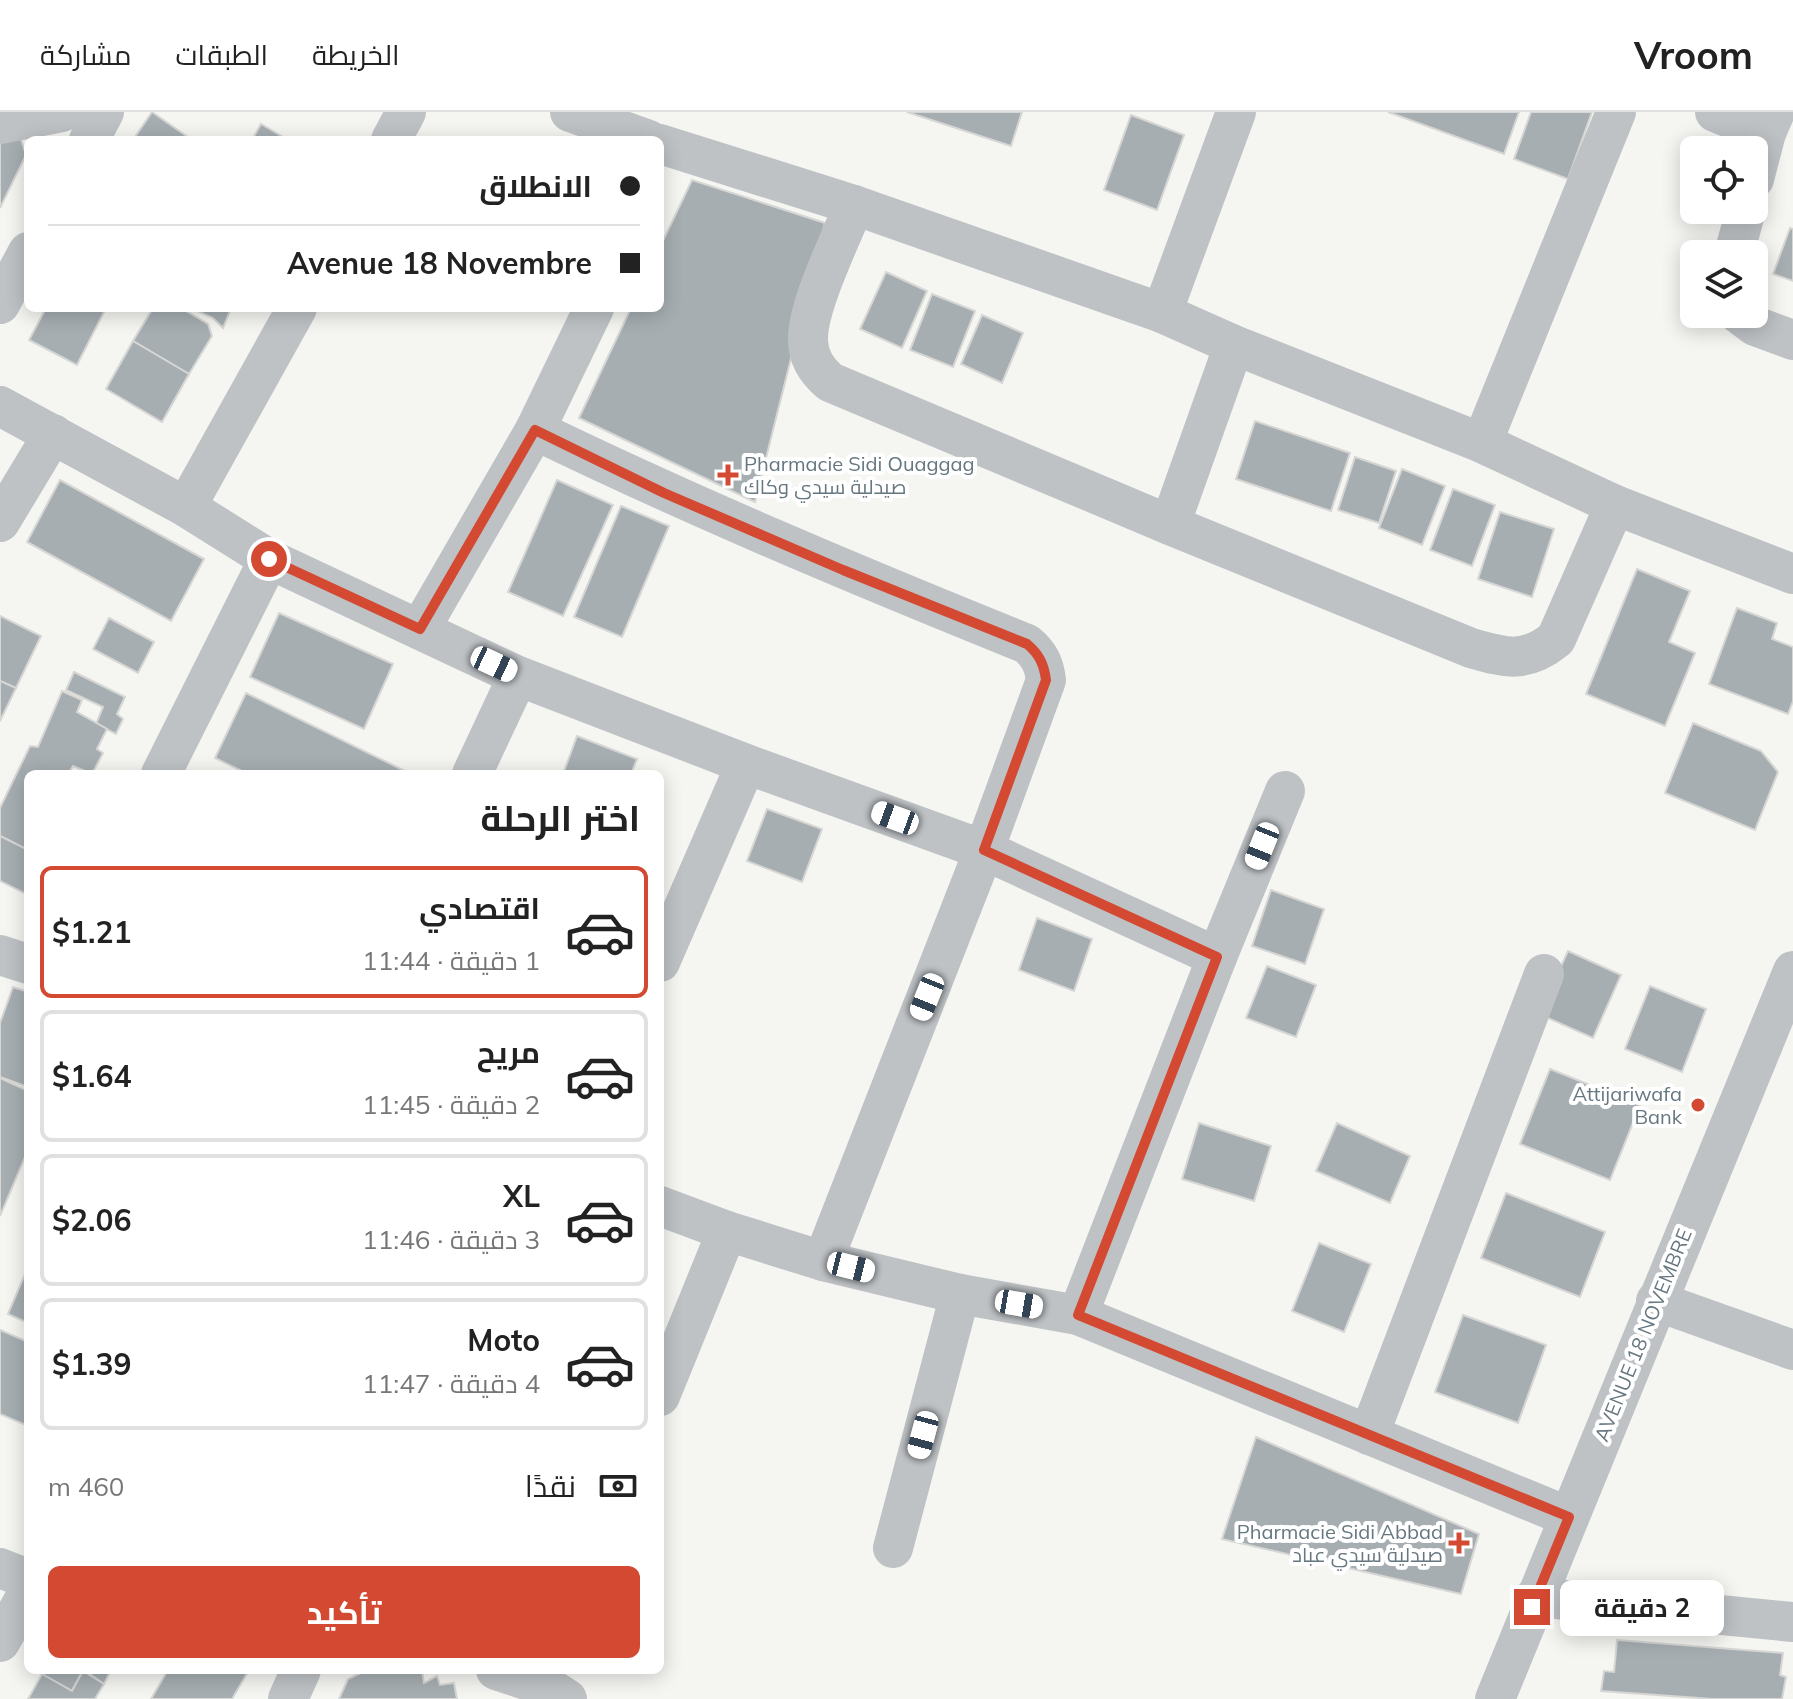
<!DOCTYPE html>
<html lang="ar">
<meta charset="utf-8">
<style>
body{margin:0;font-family:Mulish,Cairo,sans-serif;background:#f2f2f2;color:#222;direction:rtl;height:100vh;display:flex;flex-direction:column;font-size:30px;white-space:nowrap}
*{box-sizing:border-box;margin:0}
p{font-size:26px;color:#767676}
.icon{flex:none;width:44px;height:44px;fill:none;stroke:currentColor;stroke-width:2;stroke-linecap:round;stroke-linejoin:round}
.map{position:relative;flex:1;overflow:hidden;direction:ltr}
.drawer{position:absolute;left:24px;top:658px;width:640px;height:904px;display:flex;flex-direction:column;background:#fff;border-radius:12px;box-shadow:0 4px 20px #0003;direction:rtl}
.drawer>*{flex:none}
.top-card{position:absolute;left:24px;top:24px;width:640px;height:176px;border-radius:12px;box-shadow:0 4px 20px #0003;direction:rtl;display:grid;align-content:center;height:176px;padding:0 24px;background:#fff}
.tools{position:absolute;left:1680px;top:24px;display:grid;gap:16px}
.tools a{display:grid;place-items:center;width:88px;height:88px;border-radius:12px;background:#fff;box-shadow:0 4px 20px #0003;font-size:40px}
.end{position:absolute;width:36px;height:36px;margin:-18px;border:10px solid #d44932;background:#fff;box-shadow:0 0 0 4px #fff}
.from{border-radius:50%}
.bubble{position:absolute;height:56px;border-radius:12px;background:#fff;box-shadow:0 4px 20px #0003;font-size:26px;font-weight:700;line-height:56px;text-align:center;direction:rtl}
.car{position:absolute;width:24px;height:48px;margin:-24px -12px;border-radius:10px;box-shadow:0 0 6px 2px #0007;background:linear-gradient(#fff 24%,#345 0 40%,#fff 0 76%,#345 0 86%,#fff 0)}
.top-card b{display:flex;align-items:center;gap:28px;height:76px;font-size:30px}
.top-card b+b{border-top:2px solid #e0e0e0}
.top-card i{width:20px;height:20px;background:#222}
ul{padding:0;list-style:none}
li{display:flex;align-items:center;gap:24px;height:132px;margin:0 16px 12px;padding:0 8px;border:4px solid #e0e0e0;border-radius:12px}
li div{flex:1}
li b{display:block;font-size:30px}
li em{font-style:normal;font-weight:700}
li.active{border-color:#d44932}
li>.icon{width:72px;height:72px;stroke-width:1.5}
h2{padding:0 24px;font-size:36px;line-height:96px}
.pay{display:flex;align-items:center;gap:20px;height:88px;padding:0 24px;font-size:30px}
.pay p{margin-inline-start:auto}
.primary-button{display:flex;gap:16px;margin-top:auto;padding:16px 24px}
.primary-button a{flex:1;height:92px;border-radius:12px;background:#d44932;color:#fff;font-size:32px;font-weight:700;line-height:92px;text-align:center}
header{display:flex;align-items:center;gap:48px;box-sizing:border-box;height:112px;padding:0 40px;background:#fff;border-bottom:2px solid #e0e0e0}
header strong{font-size:38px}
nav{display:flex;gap:44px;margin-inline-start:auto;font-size:28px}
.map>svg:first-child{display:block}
.building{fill:#a6aeb2;stroke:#d6d6d4;stroke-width:2}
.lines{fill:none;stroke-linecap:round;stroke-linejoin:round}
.minor{stroke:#bec2c5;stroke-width:40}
.route{stroke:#d44932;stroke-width:10}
.poi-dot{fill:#d44932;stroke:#fff;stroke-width:3}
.labels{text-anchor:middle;stroke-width:8;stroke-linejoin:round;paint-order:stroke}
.poi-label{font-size:20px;fill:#667780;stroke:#fff;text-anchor:end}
.street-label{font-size:20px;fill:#667780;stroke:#fff}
</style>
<header>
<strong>Vroom</strong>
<nav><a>الخريطة</a><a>الطبقات</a><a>مشاركة</a></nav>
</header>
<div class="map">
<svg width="1793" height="1587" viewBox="0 0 1793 1587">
<rect width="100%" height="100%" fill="#f5f5f2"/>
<g class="building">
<polygon points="152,0 192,28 133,28"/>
<polygon points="907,0 1022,0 1011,34"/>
<polygon points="1388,0 1519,0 1504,42"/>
<polygon points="1531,0 1592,0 1568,67 1514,47"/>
<polygon points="1131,3 1184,23 1157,98 1104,78"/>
<polygon points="261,12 288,28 252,28"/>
<polygon points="20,23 26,43 0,96 0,29"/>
<polygon points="692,68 825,111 755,390 579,306 631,196 660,196 660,135"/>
<polygon points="1790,116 1793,117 1793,169 1773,162"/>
<polygon points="886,160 927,179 902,236 860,217"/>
<polygon points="932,182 975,199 953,255 910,238"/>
<polygon points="46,196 106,196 77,253 29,228"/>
<polygon points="153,196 181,196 208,212 212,224 189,262 133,229"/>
<polygon points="191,196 231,196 223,216 213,206"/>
<polygon points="982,203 1023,221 1002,271 961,252"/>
<polygon points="133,229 189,262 162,310 106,277"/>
<polygon points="1255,309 1350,341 1331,399 1236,367"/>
<polygon points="1355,345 1396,359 1379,411 1338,398"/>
<polygon points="1402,357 1445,374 1422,433 1379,416"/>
<polygon points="60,368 204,447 171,509 27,430"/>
<polygon points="557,368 613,393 563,504 508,480"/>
<polygon points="1453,377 1495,393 1472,454 1430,438"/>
<polygon points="621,394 669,414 622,525 574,505"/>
<polygon points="1500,400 1554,417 1532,485 1478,467"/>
<polygon points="1637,457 1690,479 1669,530 1695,541 1665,614 1586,582"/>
<polygon points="1737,496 1777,511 1772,527 1793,535 1793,589 1788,602 1709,572"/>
<polygon points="279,501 393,552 364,617 250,565"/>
<polygon points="0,504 41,524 16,576 0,569"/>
<polygon points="109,506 154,530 138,561 93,537"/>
<polygon points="74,560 125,585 117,602 123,607 116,622 96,612 103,595 66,578"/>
<polygon points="0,569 16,576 0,609"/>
<polygon points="62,579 82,588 77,600 107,617 97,637 103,641 92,662 73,654 68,662 28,662 28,738 0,724 0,696 30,634 38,635"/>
<polygon points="246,581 411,662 248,662 215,646"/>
<polygon points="1693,611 1761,639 1778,660 1755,718 1665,681"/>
<polygon points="577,624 637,647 631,662 563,662"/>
<polygon points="767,697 822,717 802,770 747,749"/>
<polygon points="0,724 28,738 28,783 0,769"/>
<polygon points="1271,778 1324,797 1305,852 1252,834"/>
<polygon points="1037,806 1092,827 1074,879 1019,858"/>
<polygon points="1568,839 1621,863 1593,926 1539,902"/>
<polygon points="1267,854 1316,873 1296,925 1246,906"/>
<polygon points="1650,874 1706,897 1682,960 1625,937"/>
<polygon points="13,875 28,880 28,975 0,965 0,911"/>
<polygon points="1550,957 1640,993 1610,1068 1520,1032"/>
<polygon points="0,966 28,979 28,1038 0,1104"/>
<polygon points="1199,1011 1271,1034 1254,1089 1182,1067"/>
<polygon points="1337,1011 1410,1044 1390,1091 1316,1059"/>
<polygon points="1506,1081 1605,1120 1580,1185 1481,1146"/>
<polygon points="1319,1131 1371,1152 1344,1220 1292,1199"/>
<polygon points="28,1155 28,1211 8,1202"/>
<polygon points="1463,1203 1546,1233 1518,1311 1435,1280"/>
<polygon points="0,1218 28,1230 28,1314 0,1302"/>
<polygon points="1256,1325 1479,1422 1461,1482 1222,1427"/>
<polygon points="1617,1528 1783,1541 1780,1563 1786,1565 1782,1587 1713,1587 1601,1579 1604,1559 1614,1560"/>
<polygon points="44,1558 83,1558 72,1579 42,1562"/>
<polygon points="84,1558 111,1558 104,1572"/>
<polygon points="168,1558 249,1558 232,1587 151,1587"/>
<polygon points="367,1558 422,1558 424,1571 437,1564 440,1573 454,1571 457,1587 339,1587 348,1567"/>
<polygon points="83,1559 104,1572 95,1587 28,1587 42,1562 72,1579"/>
</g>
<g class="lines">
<g class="minor">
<polyline points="570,0 649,28"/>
<polyline points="1715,0 1766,21"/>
<polyline points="0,12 62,0"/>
<polyline points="89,28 104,0"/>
<polyline points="391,28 406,0"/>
<polyline points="660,32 854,93 1162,201 1234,233 1482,331 1615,393 1793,462"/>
<polyline points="1754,67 1766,21 1775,0"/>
<path d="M854,93C841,127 807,194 808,228C808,245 817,259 830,270L1170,413L1471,536C1506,546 1525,552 1556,527L1615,393"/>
<polyline points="1734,142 1746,98"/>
<polyline points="0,192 28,140"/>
<polyline points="1162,201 1236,0"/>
<polyline points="1739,202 1755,214 1793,228"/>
<polyline points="0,294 186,395 269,447 518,564 746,652 984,738 1217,845"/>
<path d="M535,318C696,396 861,465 1027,532C1039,542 1044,552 1046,568L984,738L823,1149"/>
<polyline points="1482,331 1616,0"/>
<polyline points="186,395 297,196"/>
<polyline points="0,410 53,322"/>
<polyline points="1170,413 1234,233"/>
<polyline points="420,517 535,318 594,196"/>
<polyline points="161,662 269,447"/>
<polyline points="472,662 518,564"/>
<polyline points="0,843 28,852"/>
<polyline points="660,850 746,652"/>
<polyline points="660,1094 727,1119 823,1149 960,1182 1078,1203 1569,1405"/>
<polyline points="1656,1189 1793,1238"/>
<polyline points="1078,1203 1217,845 1285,679"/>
<polyline points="660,1284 727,1119"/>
<polyline points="1369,1323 1544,862"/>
<polyline points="893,1436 960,1182"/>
<polyline points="0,1456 28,1467"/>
<polyline points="1535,1485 1793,1510"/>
<polyline points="0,1530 28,1481"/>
<polyline points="496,1558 550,1576 567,1587"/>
<polyline points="288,1587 301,1558"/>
<polyline points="1495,1587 1793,859"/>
</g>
</g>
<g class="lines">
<path class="route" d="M269,447L420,517L535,318L664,381L843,458L1027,532C1039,542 1044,552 1046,568L984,738L1217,845L1078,1203L1569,1405L1532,1495"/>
</g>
<g class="poi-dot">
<path d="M724 351h8v8h8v8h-8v8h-8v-8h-8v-8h8z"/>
<circle cx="1698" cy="993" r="8"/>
<path d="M1455 1419h8v8h8v8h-8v8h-8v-8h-8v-8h8z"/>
</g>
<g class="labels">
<g class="poi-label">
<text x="744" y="359" text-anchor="start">Pharmacie Sidi Ouaggag<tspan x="744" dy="23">صيدلية سيدي وكاك</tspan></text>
<text x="1682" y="989">Attijariwafa<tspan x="1682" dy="23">Bank</tspan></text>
<text x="1443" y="1427">Pharmacie Sidi Abbad<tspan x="1443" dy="23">صيدلية سيدي عباد</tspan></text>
</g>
<g class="street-label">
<text transform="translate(1643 1223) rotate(-68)" y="7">AVENUE 18 NOVEMBRE</text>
</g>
</g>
</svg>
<div class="tools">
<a><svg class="icon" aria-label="locate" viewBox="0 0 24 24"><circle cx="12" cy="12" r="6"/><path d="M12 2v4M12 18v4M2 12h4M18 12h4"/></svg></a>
<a><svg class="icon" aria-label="layers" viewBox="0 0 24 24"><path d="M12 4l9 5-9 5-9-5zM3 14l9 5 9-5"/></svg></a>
</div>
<i class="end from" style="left:269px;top:447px"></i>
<i class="end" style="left:1532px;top:1495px"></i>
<div class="bubble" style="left:1560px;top:1468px;width:164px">2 دقيقة</div>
<i class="car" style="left:494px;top:552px;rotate:115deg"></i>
<i class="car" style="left:895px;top:706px;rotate:290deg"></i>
<i class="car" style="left:1262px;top:734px;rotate:202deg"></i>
<i class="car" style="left:927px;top:885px;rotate:202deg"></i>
<i class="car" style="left:851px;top:1155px;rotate:104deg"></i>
<i class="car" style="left:1019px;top:1192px;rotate:100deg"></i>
<i class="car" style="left:923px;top:1323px;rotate:195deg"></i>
<div class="top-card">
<b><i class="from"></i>الانطلاق</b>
<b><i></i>Avenue 18 Novembre</b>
</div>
<section class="drawer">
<h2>اختر الرحلة</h2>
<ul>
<li class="active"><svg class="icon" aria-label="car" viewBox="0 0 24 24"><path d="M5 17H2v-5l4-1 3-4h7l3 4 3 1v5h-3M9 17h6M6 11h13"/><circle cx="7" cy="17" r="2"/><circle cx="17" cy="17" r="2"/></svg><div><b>اقتصادي</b><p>1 دقيقة · 11:44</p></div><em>$1.21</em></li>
<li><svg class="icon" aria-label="car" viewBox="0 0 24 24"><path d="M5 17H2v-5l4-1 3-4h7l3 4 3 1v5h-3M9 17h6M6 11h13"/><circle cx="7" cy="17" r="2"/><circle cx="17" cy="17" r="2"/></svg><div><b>مريح</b><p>2 دقيقة · 11:45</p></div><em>$1.64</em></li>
<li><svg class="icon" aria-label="car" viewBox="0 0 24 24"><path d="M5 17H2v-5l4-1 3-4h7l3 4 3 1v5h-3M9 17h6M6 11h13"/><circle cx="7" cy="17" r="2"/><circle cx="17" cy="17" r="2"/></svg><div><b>XL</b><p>3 دقيقة · 11:46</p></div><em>$2.06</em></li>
<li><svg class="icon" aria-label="car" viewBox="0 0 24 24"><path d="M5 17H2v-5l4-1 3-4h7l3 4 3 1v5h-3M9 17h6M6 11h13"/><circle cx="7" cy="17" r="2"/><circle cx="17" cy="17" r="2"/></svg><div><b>Moto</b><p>4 دقيقة · 11:47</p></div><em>$1.39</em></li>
</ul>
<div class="pay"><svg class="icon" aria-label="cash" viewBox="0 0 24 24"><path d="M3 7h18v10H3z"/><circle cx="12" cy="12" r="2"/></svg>نقدًا<p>460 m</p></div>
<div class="primary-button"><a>تأكيد</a></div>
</section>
</div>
